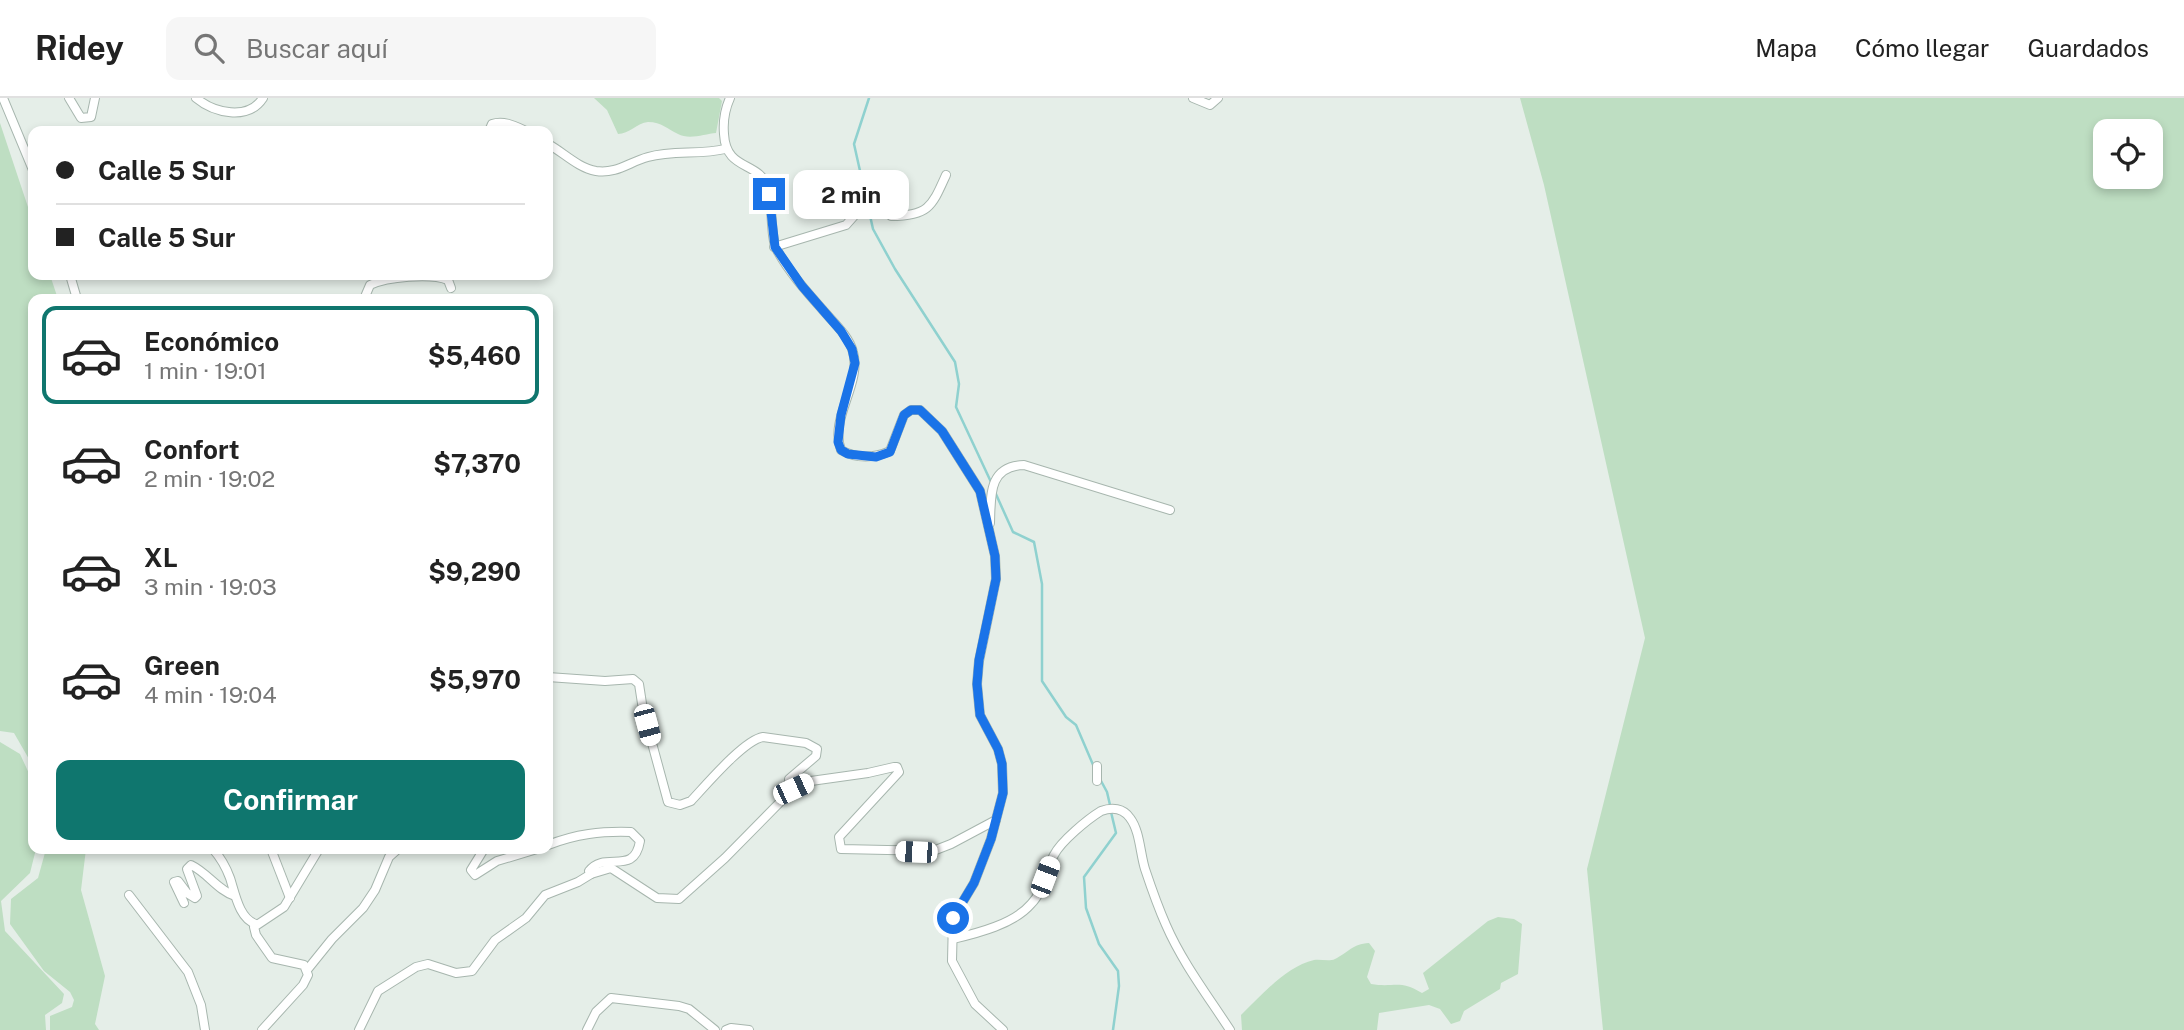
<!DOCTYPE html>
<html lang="es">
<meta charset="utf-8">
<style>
body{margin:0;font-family:"Public Sans",sans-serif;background:#f6f6f6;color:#222;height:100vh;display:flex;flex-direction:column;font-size:26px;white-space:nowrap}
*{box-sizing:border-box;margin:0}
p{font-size:23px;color:#767676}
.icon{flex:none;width:38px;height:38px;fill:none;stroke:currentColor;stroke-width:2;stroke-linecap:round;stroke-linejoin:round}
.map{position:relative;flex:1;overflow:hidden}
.sheet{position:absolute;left:28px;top:196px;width:525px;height:560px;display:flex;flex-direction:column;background:#fff;border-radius:14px;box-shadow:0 4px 10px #0003}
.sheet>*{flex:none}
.top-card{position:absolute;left:28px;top:28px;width:525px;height:154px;border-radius:14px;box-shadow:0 4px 10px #0003;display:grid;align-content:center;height:154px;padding:0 28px;background:#fff}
.fabs{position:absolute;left:2093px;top:21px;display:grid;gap:14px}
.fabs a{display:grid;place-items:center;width:70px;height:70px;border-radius:14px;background:#fff;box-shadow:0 4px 10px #0003;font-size:35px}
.end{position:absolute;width:32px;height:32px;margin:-16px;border:9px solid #1a73e8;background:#fff;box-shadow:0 0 0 4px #fff}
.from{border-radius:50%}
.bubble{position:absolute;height:49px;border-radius:14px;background:#fff;box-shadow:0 4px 10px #0003;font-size:23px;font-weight:700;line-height:49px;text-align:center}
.car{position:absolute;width:21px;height:42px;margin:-21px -10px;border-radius:9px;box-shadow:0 0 5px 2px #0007;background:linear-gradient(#fff 24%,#345 0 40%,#fff 0 76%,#345 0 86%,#fff 0)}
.top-card b{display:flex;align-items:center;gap:24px;height:66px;font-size:26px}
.top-card b+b{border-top:2px solid #e0e0e0}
.top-card i{width:18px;height:18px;background:#222}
ul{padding:12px 0 0;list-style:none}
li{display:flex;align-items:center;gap:21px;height:98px;margin:0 14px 10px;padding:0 14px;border:4px solid transparent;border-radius:14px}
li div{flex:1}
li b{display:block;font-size:26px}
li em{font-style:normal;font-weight:700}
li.selected{border-color:#0f766e}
li>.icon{width:63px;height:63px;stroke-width:1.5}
.button{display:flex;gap:14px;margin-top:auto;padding:14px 28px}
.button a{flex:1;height:80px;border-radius:14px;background:#0f766e;color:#fff;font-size:28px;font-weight:700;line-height:80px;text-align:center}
header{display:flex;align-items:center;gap:42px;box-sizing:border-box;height:98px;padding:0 35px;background:#fff;border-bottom:2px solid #e0e0e0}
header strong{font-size:33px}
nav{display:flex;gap:38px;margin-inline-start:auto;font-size:24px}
.search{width:490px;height:63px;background:#f6f6f6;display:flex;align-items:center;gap:18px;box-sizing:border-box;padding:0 24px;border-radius:14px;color:#767676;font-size:26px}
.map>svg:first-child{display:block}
.green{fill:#bedec2;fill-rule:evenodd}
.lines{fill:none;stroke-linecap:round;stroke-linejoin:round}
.stream{stroke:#8fd1cf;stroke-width:2.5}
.minor-casing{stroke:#a7b6ae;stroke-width:10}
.minor{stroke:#fff;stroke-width:8}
.route{stroke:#1a73e8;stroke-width:9}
</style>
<header>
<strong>Ridey</strong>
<div class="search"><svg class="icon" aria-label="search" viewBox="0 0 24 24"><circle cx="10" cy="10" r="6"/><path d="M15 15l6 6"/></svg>Buscar aquí</div>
<nav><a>Mapa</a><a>Cómo llegar</a><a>Guardados</a></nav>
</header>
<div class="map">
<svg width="2184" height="932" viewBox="0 0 2184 932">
<rect width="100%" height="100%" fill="#e5eee8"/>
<g class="green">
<path d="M594,0H719L722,3L716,35C705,36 689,42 678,36C667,31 662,24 648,24C637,25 629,36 618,36L607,12Z"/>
<path d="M1520,0H2184V932H1603L1587,771L1645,540L1544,87ZM2105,33H2151V79H2105Z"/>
<polygon points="0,25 33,124 33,177 50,177 58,201 33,201 33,668 14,635 0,633"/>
<polygon points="0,644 20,656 33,684 33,751 36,751 30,775 1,803 5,833 64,896 62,905 45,917 46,932 0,932"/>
<polygon points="46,751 86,751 81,792 105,878 95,926 99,932 50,932 50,918 72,909 74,902 70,894 44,873 10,826 11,801 38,780"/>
<path d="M1498,819L1514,821L1522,826L1518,876L1501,885L1500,891L1464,913L1460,923L1451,926L1440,911L1429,907L1379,915L1377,932H1242L1241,917C1261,898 1285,869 1314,862C1321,861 1329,864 1335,861C1349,854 1352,846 1369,845L1375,853L1367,879L1371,886C1395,890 1399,881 1422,895L1429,891L1423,875L1488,823Z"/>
</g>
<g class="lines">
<g class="stream">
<polyline points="869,0 854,46 873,131 895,171 955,264 959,286 956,309 991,384"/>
<polyline points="995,394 1013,434 1034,444 1042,486 1042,583 1066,619 1076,627 1094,669"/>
<polyline points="1100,681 1107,694 1110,707"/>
<polyline points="1111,714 1116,735 1084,779 1086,810 1099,846 1118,873 1119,888 1113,932"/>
</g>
<defs>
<g id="minor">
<polyline points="3,0 33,72"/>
<polyline points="69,0 81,20 91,19 95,0"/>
<path d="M196,0C214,15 248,23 263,0"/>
<path d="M730,0C725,11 723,24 724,36C726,74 759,62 768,90C773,106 770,140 777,152C789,174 806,193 822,211C833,224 849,238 853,254C862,286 829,320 841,352C856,361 875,360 890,353L904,317L911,312H920L942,333L980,393L995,458L996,481L979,563L977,586L980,617L998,651L1002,666L1003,695L991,741L974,785L953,820L952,863L975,906L1003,932"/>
<polyline points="1193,0 1210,7 1218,0"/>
<path d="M489,33L492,26C504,22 515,28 526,33"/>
<path d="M548,46C563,54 578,70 596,73C617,76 629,64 648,59C673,52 700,57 725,51"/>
<path d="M774,149L846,127L854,118L862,100L874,98L891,118C929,118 932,108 946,77"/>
<polyline points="70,177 77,201"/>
<path d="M364,201L370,187C387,179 430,175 448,182L451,190"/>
<path d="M990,425C991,398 988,368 1024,367L1170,412"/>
<path d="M548,579L605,583L633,581L639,586L643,612L668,704L680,707L691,703C706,687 744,642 763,639L806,645L817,651L816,658L789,681V686L793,691"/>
<polyline points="1097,668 1097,683"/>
<path d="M548,747C576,736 601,733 631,734L640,743C634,779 605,752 589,773L591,776"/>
<path d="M213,751C220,759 226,769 230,780C235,795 239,821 256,826"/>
<polyline points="271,751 290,800"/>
<polyline points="484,751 471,772 475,777 497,763 537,751"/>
<polyline points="129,797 188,874 201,907 205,932"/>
<path d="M184,805L174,784L178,783L187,795L195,800L197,798L187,771L191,767C208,775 217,792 235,798"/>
<path d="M953,841C978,835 1014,826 1031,806C1044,793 1045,773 1054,757C1061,743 1088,721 1101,713C1112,709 1123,710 1130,720C1140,733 1140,755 1145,771C1151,789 1158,809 1166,827C1182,864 1208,898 1230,932"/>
<polyline points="307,872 332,841 363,810 375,792 389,759 398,751"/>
<polyline points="262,932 303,887 308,877 304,867 272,860 256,837 254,829 284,809 319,751"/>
<polyline points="359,932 378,893 416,869 428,866 456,875 472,873 495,842 526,820 545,797 578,784 591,776 611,770 657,800 679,801 725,760 793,691 811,683 868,675 894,669 897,669 899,674 839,739 841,751 933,753 951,746 996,722"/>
<polyline points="587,932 596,914 611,900 679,908 689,911 715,932"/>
<polyline points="726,932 731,930 749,932"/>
</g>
</defs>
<use href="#minor" class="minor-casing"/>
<use href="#minor" class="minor"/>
</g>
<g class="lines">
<polyline class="route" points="769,96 775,149 802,188 841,233 852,251 855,265 841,317 838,344 841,352 848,356 876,359 890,354 904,317 911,312 920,312 942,333 980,393 995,458 996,481 979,562 977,586 980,617 998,651 1002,666 1003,695 991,741 974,785 953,820"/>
</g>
</svg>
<div class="fabs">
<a><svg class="icon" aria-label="locate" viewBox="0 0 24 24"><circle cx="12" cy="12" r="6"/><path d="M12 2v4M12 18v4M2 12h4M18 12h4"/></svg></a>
</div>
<i class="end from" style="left:953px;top:820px"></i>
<i class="end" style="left:769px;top:96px"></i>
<div class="bubble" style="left:793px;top:72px;width:116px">2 min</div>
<i class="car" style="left:647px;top:627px;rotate:165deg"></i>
<i class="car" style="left:793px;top:691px;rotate:65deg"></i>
<i class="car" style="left:916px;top:754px;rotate:272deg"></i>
<i class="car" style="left:1045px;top:779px;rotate:21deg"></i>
<div class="top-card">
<b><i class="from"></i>Calle 5 Sur</b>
<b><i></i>Calle 5 Sur</b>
</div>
<section class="sheet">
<ul>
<li class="selected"><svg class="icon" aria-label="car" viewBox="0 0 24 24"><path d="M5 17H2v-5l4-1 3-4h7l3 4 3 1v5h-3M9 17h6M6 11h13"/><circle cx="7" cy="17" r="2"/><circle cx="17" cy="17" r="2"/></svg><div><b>Económico</b><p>1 min · 19:01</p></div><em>$5,460</em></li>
<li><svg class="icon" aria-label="car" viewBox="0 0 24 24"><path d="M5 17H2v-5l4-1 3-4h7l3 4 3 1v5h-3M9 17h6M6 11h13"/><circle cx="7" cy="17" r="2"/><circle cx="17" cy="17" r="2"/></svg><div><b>Confort</b><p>2 min · 19:02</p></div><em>$7,370</em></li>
<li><svg class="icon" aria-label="car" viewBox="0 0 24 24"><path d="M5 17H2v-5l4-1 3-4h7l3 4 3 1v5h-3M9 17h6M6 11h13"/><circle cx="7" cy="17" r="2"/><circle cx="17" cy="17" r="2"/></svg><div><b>XL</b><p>3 min · 19:03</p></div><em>$9,290</em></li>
<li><svg class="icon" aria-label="car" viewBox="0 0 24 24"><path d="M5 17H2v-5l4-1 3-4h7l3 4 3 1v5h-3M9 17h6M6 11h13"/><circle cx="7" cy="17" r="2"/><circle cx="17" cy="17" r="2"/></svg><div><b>Green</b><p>4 min · 19:04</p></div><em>$5,970</em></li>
</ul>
<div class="button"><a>Confirmar</a></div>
</section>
</div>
